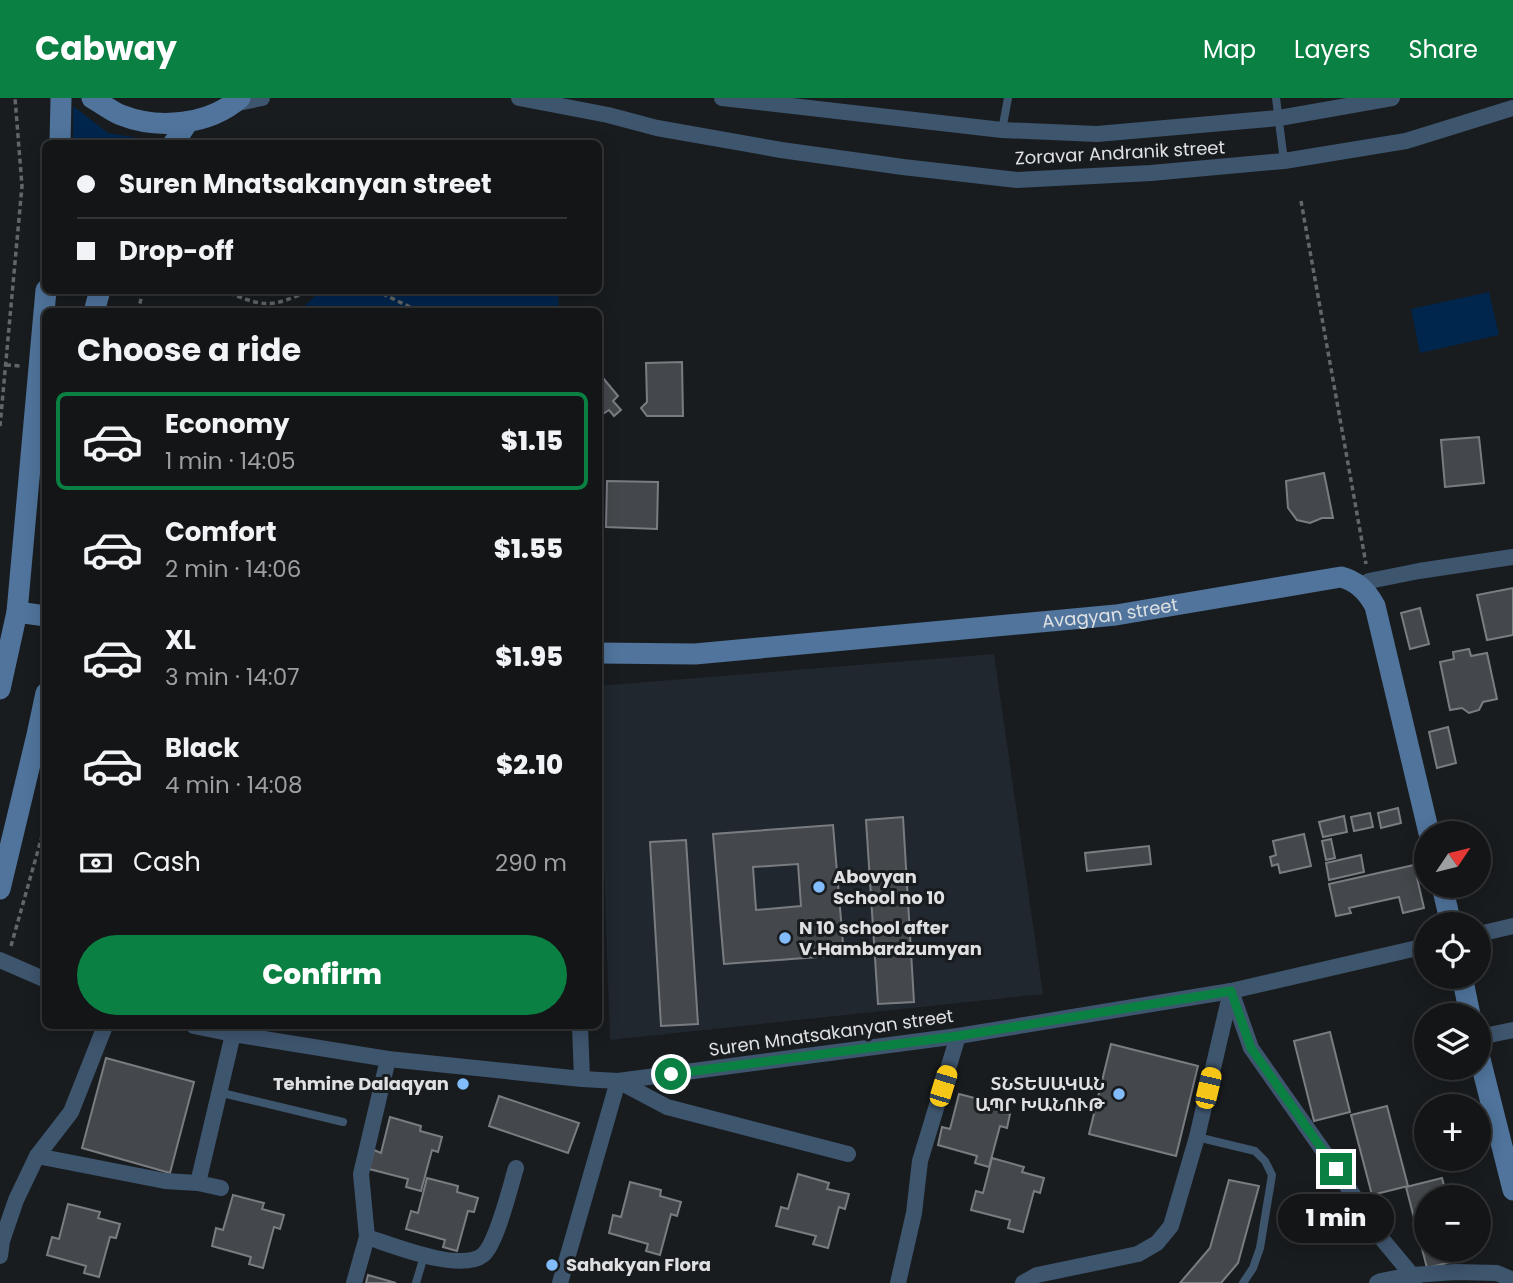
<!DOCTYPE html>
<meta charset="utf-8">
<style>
body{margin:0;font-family:Poppins,"Noto Sans Armenian",sans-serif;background:#1c1e20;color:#f1f3f6;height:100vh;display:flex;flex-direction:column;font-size:26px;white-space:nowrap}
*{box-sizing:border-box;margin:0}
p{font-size:23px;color:#9d9fa1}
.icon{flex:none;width:38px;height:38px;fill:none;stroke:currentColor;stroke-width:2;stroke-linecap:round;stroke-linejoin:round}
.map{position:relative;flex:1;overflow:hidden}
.drawer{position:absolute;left:42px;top:210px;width:560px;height:721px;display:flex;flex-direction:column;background:#131517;border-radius:10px;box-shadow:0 4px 18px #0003,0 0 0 2px #323436}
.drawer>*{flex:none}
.guide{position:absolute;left:42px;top:42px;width:560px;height:154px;border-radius:10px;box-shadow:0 4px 18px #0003,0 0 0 2px #323436;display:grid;align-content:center;height:154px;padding:0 35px;background:#131517}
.needle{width:46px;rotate:55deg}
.buttons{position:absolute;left:1414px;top:723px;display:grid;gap:14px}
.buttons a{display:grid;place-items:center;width:77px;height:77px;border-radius:50%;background:#131517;box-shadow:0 4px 18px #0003,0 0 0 2px #323436;font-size:35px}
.end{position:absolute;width:32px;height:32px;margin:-16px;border:9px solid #0b8043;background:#fff;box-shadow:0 0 0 4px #fff}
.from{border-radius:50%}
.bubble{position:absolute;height:49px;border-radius:24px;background:#131517;box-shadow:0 4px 18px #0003,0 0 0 2px #323436;font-size:23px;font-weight:800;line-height:49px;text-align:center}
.car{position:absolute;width:21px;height:42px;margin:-21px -10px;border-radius:9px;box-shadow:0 0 5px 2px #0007;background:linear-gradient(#f5c518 24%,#345 0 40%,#f5c518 0 76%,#345 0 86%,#f5c518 0)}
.guide b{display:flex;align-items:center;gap:24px;height:66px;font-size:26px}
.guide b+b{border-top:2px solid #323436}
.guide i{width:18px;height:18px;background:#f1f3f6}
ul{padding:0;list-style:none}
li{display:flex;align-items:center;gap:21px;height:98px;margin:0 14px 10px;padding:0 21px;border:4px solid transparent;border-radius:10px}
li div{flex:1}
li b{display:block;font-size:26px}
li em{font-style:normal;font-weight:800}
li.selected{border-color:#0b8043}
li>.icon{width:63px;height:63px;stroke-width:1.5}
h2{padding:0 35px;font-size:32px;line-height:84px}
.pay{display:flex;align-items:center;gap:18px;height:77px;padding:0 35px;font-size:26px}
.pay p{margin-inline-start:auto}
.cta{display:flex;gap:14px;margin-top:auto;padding:14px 35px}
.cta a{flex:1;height:80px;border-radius:42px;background:#0b8043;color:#fff;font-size:28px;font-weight:800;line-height:80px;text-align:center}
header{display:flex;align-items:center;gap:42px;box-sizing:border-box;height:98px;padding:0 35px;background:#0b8043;color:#fff}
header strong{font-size:33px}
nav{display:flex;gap:38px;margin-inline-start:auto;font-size:24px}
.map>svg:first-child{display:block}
.built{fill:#20272e}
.green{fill:#00264d}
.building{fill:#44474b;stroke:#797d81;stroke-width:2;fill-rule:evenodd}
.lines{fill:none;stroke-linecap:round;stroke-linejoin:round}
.path{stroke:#636668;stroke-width:3.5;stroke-dasharray:5 3.5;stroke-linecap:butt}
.lane{stroke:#3e556e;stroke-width:8}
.street{stroke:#3e556e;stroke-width:16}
.secondary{stroke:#50749c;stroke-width:21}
.route{stroke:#0b8043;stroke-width:9}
.poi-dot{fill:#83bcfb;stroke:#191c1f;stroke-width:2.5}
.labels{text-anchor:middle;stroke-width:6;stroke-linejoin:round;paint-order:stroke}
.street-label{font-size:18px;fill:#dee0e2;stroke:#191c1f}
.poi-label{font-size:18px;font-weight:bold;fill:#dee0e2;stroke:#191c1f;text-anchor:start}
</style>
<header>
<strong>Cabway</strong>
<nav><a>Map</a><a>Layers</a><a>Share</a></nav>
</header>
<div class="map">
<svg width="1513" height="1185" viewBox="0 0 1513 1185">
<rect width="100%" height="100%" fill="#191c1f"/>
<polygon class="built" points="994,556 1043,896 610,942 598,588"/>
<g class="green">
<polygon points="73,8 108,35 151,42 148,46 73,45"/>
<polygon points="558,193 559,213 299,213 316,197"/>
<polygon points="1489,194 1499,237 1420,255 1411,211"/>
</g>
<g class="building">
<polygon points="682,264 683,318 647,318 641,310 647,304 646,265"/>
<polygon points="603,280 618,298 613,303 621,312 614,318 609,312 598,319 598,284"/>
<polygon points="1479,339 1484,385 1445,389 1441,342"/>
<polygon points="1324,375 1333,420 1322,420 1310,425 1297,422 1288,410 1286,383"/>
<polygon points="607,383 658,384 657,431 606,429"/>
<polygon points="1513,490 1513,537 1487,542 1477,497"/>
<polygon points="1420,510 1429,546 1410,551 1401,515"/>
<polygon points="1469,551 1471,558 1487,555 1497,601 1483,604 1479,612 1469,615 1462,610 1450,612 1440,564 1454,561 1453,554"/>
<polygon points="1448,629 1456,665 1437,670 1429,634"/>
<polygon points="1398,710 1401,725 1381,730 1378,715"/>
<polygon points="1370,715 1373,729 1354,733 1351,719"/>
<polygon points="1344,718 1347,734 1323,739 1319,724"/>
<polygon points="903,719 914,904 878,906 866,722"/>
<path d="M833,727L844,857L724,866L713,736ZM798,766L801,808L756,812L753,769Z"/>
<polygon points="1304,736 1311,768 1280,775 1278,766 1272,768 1270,759 1276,757 1273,743"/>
<polygon points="1331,741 1335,760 1326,762 1322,743"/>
<polygon points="686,742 698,926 661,928 650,744"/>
<polygon points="1149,748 1151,766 1087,773 1085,755"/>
<polygon points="1485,748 1490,769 1479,772 1479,750"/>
<polygon points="1361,757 1364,774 1329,782 1326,765"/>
<polygon points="1414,767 1424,810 1403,815 1399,799 1349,810 1351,815 1336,818 1329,786"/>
<polygon points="1330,934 1350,1014 1314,1023 1294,943"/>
<polygon points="1111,946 1198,968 1176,1058 1089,1036"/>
<polygon points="106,960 194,984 170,1075 82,1050"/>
<polygon points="959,996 990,1004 989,1010 1010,1016 1007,1030 1000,1028 989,1069 975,1065 977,1058 938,1047 942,1029 950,1031"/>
<polygon points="499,998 579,1025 568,1055 489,1028"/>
<polygon points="1387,1008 1408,1088 1372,1097 1351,1017"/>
<polygon points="390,1019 421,1028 420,1033 442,1039 438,1054 432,1052 421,1093 406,1089 408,1081 369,1071 374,1052 381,1055"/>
<polygon points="992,1060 1024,1069 1022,1074 1044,1080 1040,1095 1034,1093 1023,1134 1008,1130 1010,1122 971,1112 976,1093 983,1095"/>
<polygon points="798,1076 829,1085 827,1091 849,1096 845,1111 839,1109 828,1150 813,1146 816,1138 776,1128 781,1109 788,1111"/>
<polygon points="427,1080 458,1088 457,1094 478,1100 474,1114 468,1113 457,1153 443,1149 445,1142 406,1131 411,1113 418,1115"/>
<polygon points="1442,1080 1447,1099 1426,1099 1426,1152 1460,1152 1463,1161 1427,1170 1406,1089"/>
<polygon points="1229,1082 1259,1088 1238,1165 1221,1185 1180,1185 1210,1150"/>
<polygon points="630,1084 661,1092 660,1098 681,1104 677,1118 671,1116 660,1157 646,1153 648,1146 609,1135 613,1117 621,1119"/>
<polygon points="233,1097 264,1105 262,1111 284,1117 280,1131 274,1129 263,1170 249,1166 251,1159 212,1148 216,1130 223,1132"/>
<polygon points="68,1106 100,1114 98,1120 120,1126 116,1140 110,1139 99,1179 84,1175 86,1168 47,1157 52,1139 59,1141"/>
<polygon points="368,1177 396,1185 366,1185"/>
</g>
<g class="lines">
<g class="path">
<polyline points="1301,103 1366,466"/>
<path d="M221,192C265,209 268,211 311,192"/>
<polyline points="375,192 420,214"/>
<polyline points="138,214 143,192"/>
<polyline points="6,267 21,268"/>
<polyline points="0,328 22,88 15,0"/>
<polyline points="11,848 46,724"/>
</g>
<g class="lane">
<polyline points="1276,0 1284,63"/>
<polyline points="1002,32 1008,0"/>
<polyline points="218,994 343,1024"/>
<polyline points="1197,1039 1255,1053 1265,1063 1272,1077 1260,1150 1253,1170 1243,1185"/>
<polyline points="416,1185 424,1158"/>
</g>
<g class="street">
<polyline points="519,0 608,17 657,30 781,52 903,69 1017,82 1151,75 1284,63 1406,43 1513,10"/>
<polyline points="722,0 1002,32 1097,36 1279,20 1392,0"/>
<polyline points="233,6 262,0"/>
<polyline points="1360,488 1369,483 1419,473 1513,459"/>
<polyline points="1479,836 1513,828"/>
<polyline points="0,862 46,882"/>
<polyline points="1231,893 1251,950 1336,1071 1382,1141 1412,1177 1414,1185"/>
<polyline points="194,928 233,936 388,961 582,981 618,983 958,938 1091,916 1231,893 1426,848"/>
<polyline points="580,928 582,981"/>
<polyline points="1479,939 1513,932"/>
<path d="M388,961L361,1076L367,1139C392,1147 460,1175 483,1157C497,1145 510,1089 516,1070"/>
<polyline points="37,1058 165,1083 198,1085 221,1090"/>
<polyline points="198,1085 233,936"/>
<polyline points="0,1158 2,1143 16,1102 37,1058 71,1014 105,928"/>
<polyline points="354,1185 367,1139"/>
<polyline points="560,1185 618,983 667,1009 848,1056"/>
<polyline points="898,1185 914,1115 920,1063 958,938"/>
<polyline points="1023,1185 1037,1177 1138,1156 1157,1145 1171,1128 1197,1039 1231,893"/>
<polyline points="1377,1185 1381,1183 1412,1177 1456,1174 1497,1175 1513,1182"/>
</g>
<g class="secondary">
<path d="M92,0C101,5 111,13 121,17C159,32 209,27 240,0"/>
<polyline points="60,46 61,0"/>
<polyline points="173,46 188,24"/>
<polyline points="94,214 100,192"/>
<polyline points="17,514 46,518"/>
<path id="s1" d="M598,555L695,556L1116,517L1341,479C1357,483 1367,493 1375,508L1429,735"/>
<polyline points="0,591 17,514 46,192"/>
<polyline points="1442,788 1451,826"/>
<polyline points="0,791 37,637 46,595"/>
<polyline points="1462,878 1470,917"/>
<polyline points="1479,957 1513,1092"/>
</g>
</g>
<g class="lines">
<polyline class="route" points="671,976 958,938 1231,893 1251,950 1336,1071"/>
</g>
<g class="poi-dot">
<circle cx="819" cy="789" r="7"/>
<circle cx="785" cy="840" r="7"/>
<circle cx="463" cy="986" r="7"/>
<circle cx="1119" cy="996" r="7"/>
<circle cx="552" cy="1167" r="7"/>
</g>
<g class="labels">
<g class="street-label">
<text transform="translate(1120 55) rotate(-3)" y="6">Zoravar Andranik street</text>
<text dy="6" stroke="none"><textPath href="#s1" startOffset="514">Avagyan street</textPath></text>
<text transform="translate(831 935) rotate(-8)" y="6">Suren Mnatsakanyan street</text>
</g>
<g class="poi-label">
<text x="833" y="785">Abovyan<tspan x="833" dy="21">School no 10</tspan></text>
<text x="799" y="836">N 10 school after<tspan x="799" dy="21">V.Hambardzumyan</tspan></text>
<text x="449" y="992" text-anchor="end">Tehmine Dalaqyan</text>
<text x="1105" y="992" text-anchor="end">ՏՆՏԵՍԱԿԱՆ<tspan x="1105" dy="21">ԱՊՐ ԽԱՆՈՒԹ</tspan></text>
<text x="566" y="1173">Sahakyan Flora</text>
</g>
</g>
</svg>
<div class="buttons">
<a><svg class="needle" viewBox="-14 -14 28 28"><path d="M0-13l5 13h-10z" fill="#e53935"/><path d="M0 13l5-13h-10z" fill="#9d9fa1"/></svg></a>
<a><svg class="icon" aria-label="locate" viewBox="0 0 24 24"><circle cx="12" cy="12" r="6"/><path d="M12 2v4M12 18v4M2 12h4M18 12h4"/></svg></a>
<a><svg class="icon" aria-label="layers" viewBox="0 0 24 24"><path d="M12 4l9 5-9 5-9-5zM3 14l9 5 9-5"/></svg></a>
<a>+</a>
<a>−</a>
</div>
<i class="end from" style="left:671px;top:976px"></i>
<i class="end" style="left:1336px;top:1071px"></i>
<div class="bubble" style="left:1278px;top:1096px;width:116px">1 min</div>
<i class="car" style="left:943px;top:988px;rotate:17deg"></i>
<i class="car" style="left:1208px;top:990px;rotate:13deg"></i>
<div class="guide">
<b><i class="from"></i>Suren Mnatsakanyan street</b>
<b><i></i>Drop-off</b>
</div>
<section class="drawer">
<h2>Choose a ride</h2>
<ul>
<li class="selected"><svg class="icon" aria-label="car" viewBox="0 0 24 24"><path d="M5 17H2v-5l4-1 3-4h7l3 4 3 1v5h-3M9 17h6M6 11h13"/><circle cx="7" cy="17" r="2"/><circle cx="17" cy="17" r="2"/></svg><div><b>Economy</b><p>1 min · 14:05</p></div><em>$1.15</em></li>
<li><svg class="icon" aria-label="car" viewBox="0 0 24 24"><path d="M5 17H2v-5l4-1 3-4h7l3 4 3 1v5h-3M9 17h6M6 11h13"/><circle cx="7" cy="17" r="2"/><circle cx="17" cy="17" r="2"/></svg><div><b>Comfort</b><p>2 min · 14:06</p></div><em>$1.55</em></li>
<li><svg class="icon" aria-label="car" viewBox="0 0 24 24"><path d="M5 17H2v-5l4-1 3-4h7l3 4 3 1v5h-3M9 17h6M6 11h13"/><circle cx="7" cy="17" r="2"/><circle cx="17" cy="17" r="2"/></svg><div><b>XL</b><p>3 min · 14:07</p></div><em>$1.95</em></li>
<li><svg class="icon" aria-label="car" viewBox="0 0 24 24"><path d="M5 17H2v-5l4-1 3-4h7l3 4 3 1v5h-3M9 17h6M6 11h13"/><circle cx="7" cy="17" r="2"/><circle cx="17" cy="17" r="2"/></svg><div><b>Black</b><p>4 min · 14:08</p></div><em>$2.10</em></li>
</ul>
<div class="pay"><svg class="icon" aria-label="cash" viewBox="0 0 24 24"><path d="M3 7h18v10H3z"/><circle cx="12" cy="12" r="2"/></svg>Cash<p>290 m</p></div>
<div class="cta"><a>Confirm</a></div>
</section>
</div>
